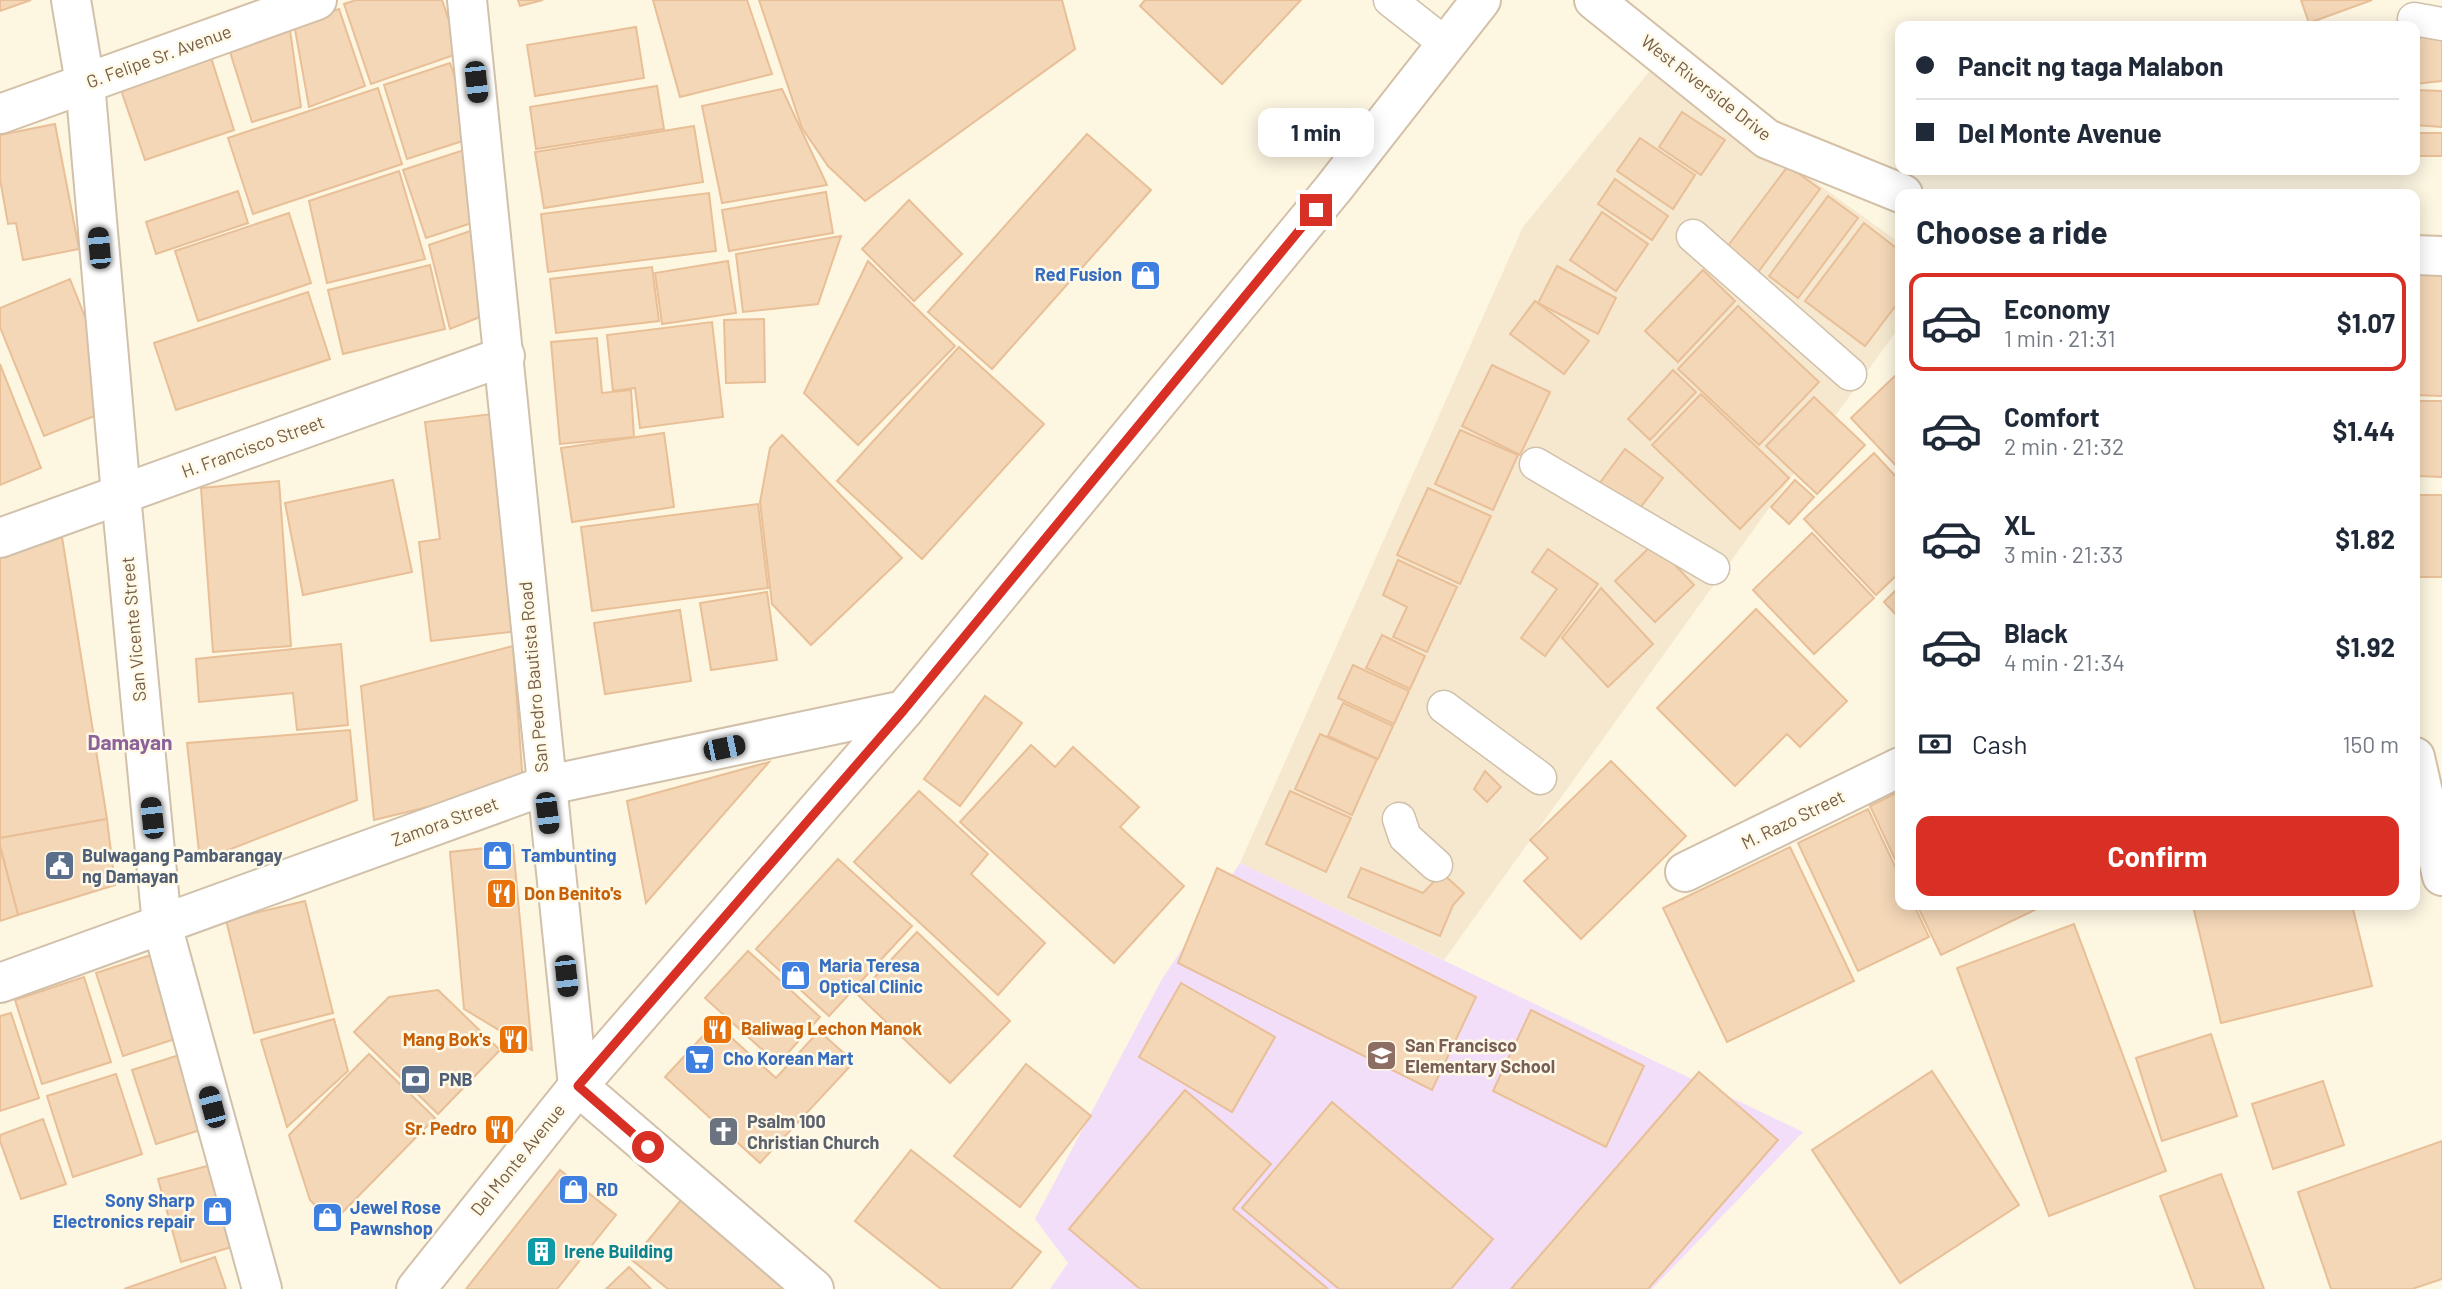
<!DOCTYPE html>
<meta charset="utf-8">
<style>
body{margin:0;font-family:Barlow,sans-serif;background:#f2f2f3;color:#1f2937;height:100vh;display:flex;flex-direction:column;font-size:26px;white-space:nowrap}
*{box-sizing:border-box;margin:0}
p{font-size:23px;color:#747a83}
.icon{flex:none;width:38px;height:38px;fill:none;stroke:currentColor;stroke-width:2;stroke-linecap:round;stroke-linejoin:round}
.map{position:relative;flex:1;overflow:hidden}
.sheet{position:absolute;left:1895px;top:189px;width:525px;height:721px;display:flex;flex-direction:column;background:#fff;border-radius:14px;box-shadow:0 4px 18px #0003}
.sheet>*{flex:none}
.top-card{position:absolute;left:1895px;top:21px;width:525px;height:154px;border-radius:14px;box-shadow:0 4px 18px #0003;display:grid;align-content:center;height:154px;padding:0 21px;background:#fff}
.end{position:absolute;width:32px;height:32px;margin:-16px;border:9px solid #d93025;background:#fff;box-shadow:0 0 0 4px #fff}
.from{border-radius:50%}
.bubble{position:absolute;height:49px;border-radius:14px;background:#fff;box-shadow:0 4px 18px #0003;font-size:23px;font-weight:700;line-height:49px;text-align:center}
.car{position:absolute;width:21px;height:42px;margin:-21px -10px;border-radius:9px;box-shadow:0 0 5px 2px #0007;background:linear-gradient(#222 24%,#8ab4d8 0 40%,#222 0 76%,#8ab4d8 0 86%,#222 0)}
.top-card b{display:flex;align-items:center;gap:24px;height:66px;font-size:26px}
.top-card b+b{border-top:2px solid #e0e1e3}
.top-card i{width:18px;height:18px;background:#1f2937}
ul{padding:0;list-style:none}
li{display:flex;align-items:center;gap:21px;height:98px;margin:0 14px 10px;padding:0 7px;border:4px solid transparent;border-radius:14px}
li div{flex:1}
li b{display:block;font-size:26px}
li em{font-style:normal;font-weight:700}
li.active{border-color:#d93025}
li>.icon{width:63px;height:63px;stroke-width:1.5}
h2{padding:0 21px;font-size:32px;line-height:84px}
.pay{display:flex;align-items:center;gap:18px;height:77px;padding:0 21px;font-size:26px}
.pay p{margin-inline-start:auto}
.primary-button{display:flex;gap:14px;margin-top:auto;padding:14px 21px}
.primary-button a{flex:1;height:80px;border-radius:14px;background:#d93025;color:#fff;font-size:28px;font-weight:700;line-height:80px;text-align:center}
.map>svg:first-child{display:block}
.residential{fill:#f5e8cf}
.education{fill:#f3def9}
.building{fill:#f4d7b7;stroke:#e8bf97;stroke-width:2}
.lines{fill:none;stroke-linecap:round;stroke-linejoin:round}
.lane-casing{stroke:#d1c0aa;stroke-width:35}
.street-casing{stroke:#d1c0aa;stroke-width:42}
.secondary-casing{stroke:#d4c0a7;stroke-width:42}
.lane{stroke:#fff;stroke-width:32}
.street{stroke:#fff;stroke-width:38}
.secondary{stroke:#fff;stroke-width:38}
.route{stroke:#d93025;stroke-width:9}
.labels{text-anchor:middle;stroke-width:5;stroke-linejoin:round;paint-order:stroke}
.street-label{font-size:18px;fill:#765d47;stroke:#fff9e8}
.shop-label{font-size:18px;font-weight:bold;fill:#366cbe;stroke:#fff9e8;text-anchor:start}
.service-label{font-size:18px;font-weight:bold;fill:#4e5e75;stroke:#fff9e8;text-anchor:start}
.food-label{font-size:18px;font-weight:bold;fill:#c56008;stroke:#fff9e8;text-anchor:start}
.education-label{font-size:18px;font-weight:bold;fill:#785e54;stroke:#fff9e8;text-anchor:start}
.worship-label{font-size:18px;font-weight:bold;fill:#5b616d;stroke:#fff9e8;text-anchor:start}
.culture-label{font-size:18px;font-weight:bold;fill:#0d838f;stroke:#fff9e8;text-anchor:start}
.quarter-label{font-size:21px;font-weight:bold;fill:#8d629a;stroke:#fff9e8}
</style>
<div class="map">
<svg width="2442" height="1289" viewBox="0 0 2442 1289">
<rect width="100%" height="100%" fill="#fdf6e1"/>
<polygon class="residential" points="1654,66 1900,243 1900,326 1444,960 1240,863 1523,227"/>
<polygon class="education" points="1240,863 1803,1132 1652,1289 1050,1289 1068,1263 1035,1219 1162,979"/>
<g class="building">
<polygon points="0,0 31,0 0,11"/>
<polygon points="356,0 442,0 460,53 371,84 344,4"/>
<polygon points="518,0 543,0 520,6"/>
<polygon points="653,0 747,0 772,74 680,97"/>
<polygon points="759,0 1062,0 1075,49 865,201 828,166 802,128"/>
<polygon points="1145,0 1301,0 1222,84 1140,6"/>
<polygon points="2301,0 2372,0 2309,23"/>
<polygon points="339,9 365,86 309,107 294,24"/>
<polygon points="288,16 301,107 252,122 225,36"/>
<polygon points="636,27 644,78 535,96 527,45"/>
<polygon points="2442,34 2442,81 2415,84 2415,38"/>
<polygon points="208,48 234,130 145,160 122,93 129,82"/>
<polygon points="450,63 475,137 407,159 384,85"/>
<polygon points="657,86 664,129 536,149 530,107"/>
<polygon points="378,88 402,164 253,214 228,138"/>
<polygon points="782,89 827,185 722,203 702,106"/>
<polygon points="2415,90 2442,91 2442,127 2415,125"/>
<polygon points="1682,112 1725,140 1701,175 1659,147"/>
<polygon points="55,124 79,249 23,260 16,223 8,224 0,179 0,135"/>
<polygon points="694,126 703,182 544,208 535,152"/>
<rect x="2415" y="133" width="27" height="23"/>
<polygon points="1087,134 1151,190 992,369 928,312"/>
<polygon points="1640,138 1695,175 1673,209 1617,171"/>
<polygon points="479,145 487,218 426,238 403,170"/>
<polygon points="1788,166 1820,189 1756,275 1724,251"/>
<polygon points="399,171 425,259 327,283 309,201"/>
<polygon points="1615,179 1668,216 1652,240 1598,204"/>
<polygon points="238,191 248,223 156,254 146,222"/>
<polygon points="826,192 833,233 729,251 722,210"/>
<polygon points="709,193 716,251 548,272 541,214"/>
<polygon points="1828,196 1858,218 1798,298 1769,276"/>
<polygon points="909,200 962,254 914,301 862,249"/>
<polygon points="1602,212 1648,244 1616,291 1570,260"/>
<polygon points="289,213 311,283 198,321 175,251"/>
<polygon points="1864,223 1900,251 1900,300 1865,346 1805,301"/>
<polygon points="485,226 495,311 450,329 429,245"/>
<polygon points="841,236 818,304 743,312 736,254"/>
<polygon points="728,261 736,313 662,324 655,273"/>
<polygon points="868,261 955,346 858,445 804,393"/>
<polygon points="430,265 445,329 343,354 328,290"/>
<polygon points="1557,266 1616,298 1598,334 1538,303"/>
<polygon points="652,267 659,321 556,333 550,279"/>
<polygon points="2418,268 2442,268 2442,396 2415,395"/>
<polygon points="1703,270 1735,301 1678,362 1645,331"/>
<polygon points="70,279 120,406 44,436 0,327 0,308"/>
<polygon points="308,292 330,359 176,410 154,343"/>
<polygon points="1535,301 1589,341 1564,374 1510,334"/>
<polygon points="1738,306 1819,382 1759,445 1678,369"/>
<polygon points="764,319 765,382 726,383 724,320"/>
<polygon points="712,322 723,417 640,428 635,388 613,391 607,335"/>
<polygon points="597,338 602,393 631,390 634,437 560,444 551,342"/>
<polygon points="959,347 1044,424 922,559 837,481"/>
<polygon points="0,364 41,468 0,485"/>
<polygon points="1492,365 1550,392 1520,455 1462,426"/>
<polygon points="1673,370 1696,392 1650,440 1628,419"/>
<polygon points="1900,371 1900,470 1851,418"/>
<polygon points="1701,394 1789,478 1740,529 1652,445"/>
<polygon points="1814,397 1865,445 1817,494 1766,446"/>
<polygon points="2419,401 2442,401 2442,477 2418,476"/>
<polygon points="492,414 518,631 431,641 419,542 440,539 425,422"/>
<polygon points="1460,430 1518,455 1493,510 1435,484"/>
<polygon points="664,433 674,507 572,522 561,448"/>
<polygon points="782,435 902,558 811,645 772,604 760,502 770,448"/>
<polygon points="1625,449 1663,478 1637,512 1599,484"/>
<polygon points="1874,453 1900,481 1900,572 1876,595 1804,519"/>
<polygon points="393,480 412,572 303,595 285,503"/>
<polygon points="1795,480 1814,497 1789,524 1771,507"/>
<polygon points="279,481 291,646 213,652 201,488"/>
<polygon points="1428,488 1491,516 1460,584 1397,555"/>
<rect x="2415" y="495" width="27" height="82"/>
<polygon points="758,504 768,588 592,611 581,527"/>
<polygon points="1812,533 1874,598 1814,654 1753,590"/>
<polygon points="62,537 107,819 0,838 0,558"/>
<polygon points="1654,543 1694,585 1655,622 1615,581"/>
<polygon points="1548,549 1598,584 1545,656 1521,638 1557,589 1532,572"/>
<polygon points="1398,560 1457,587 1427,652 1393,637 1407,607 1383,595"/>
<polygon points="1900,586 1900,619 1884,602"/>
<polygon points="1601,588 1653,644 1608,687 1562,638"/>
<polygon points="767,592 777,660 711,670 700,603"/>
<polygon points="1756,609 1847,701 1800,747 1787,734 1735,786 1657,708"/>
<polygon points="680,610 691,681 605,694 594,623"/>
<polygon points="1382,635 1425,656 1410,689 1366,668"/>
<polygon points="341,644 348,725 297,730 293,693 199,702 196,659"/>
<polygon points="513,646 523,784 374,820 361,686"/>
<polygon points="1353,665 1409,691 1394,724 1338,698"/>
<polygon points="985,696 1022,723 960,806 924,779"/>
<polygon points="1343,703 1393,726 1378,759 1328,736"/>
<polygon points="350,730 357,800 200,861 187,743"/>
<polygon points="1320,734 1377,759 1352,815 1295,789"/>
<polygon points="1031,745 1055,767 1073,747 1139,807 1120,827 1184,886 1114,963 960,822"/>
<polygon points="1611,761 1686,836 1581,939 1524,881 1548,858 1530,840"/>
<polygon points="769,762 646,903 627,801"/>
<polygon points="1485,771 1501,787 1487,802 1474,789"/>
<polygon points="919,791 988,854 971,874 1045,943 998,995 854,862"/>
<polygon points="1290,791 1351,818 1326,872 1266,844"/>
<polygon points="1900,791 1900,870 1870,806"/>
<polygon points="1868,809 1900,877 1900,905 1914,905 1929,937 1858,971 1798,843"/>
<polygon points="107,819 115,885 18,915 0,846 0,838"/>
<polygon points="513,845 532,1050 464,1009 450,852"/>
<polygon points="0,846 18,915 0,921"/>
<polygon points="1790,847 1854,981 1727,1042 1663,908"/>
<polygon points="838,859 912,926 829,1016 756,949"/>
<polygon points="1217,868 1476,997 1432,1090 1178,963"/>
<polygon points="1361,868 1423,893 1442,873 1464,893 1453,905 1440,936 1348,897"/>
<polygon points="305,901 333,1013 254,1033 226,920"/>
<polygon points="1917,905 2045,905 1941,955"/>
<polygon points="2199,905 2352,905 2372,986 2221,1023 2193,906"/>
<polygon points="2074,924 2166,1171 2049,1216 1957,968"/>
<polygon points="917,932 1010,1021 950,1083 858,995"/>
<polygon points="163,951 190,1034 123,1056 96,973"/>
<polygon points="748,951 820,1017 778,1064 705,998"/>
<polygon points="84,977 111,1062 42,1084 15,1000"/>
<polygon points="1181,983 1275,1037 1232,1112 1139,1057"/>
<polygon points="438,990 500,1050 438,1114 354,1032 389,997"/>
<polygon points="1531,1010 1644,1066 1606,1147 1493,1091"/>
<polygon points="11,1013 39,1098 0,1111 0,1016"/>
<polygon points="334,1019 348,1071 287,1127 261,1040"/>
<polygon points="715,1023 776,1078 819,1031 854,1062 760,1163 665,1077"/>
<polygon points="2211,1034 2237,1116 2162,1141 2136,1058"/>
<polygon points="192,1051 216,1125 156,1144 132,1070"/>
<polygon points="369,1054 435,1118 332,1223 310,1200 289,1135"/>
<polygon points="1026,1064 1091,1116 1020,1207 954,1156"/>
<polygon points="1932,1071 2019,1205 1900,1283 1812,1150"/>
<polygon points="1699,1072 1778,1140 1648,1289 1511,1289"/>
<polygon points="116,1074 142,1154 73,1177 47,1096"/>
<polygon points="2323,1081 2344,1145 2273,1169 2252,1104"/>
<polygon points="1185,1090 1271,1164 1233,1209 1328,1289 1140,1289 1069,1229"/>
<polygon points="1332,1102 1493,1239 1451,1289 1339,1289 1242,1208"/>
<polygon points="43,1119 66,1184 21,1199 0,1141 0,1135"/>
<polygon points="2442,1141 2442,1279 2412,1289 2331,1289 2298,1192"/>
<polygon points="911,1150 1041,1252 1011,1289 941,1289 855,1221"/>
<polygon points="230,1160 252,1241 181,1262 158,1179"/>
<polygon points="560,1170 616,1215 557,1289 466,1289"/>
<polygon points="2221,1174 2264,1289 2195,1289 2160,1196"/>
<polygon points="682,1199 792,1289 668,1289 632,1260"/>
<polygon points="215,1257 226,1289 124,1289"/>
<polygon points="629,1267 651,1289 606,1289"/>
</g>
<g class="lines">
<defs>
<g id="lane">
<polyline points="1390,0 1446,44"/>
<polyline points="2414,19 2442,24"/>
<polyline points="1693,236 1850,374"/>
<polyline points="1536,464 1713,568"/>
<polyline points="1444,707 1540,778"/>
<polyline points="1399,819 1405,837 1436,865"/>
</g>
<g id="street">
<polyline points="71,0 85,83 121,495 162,925 262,1289"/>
<path d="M467,0C506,362 538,724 578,1086L814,1289"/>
<polyline points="0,538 505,356"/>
<polyline points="1685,872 1900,767"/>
<polyline points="0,983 544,786 904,710"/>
</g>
<g id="secondary">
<polyline points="1594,0 1767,139 1903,194"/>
<polyline points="0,114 317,0"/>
<polyline points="2415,255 2442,256"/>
<polyline points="2415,757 2442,876"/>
<polyline points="416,1289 578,1086 904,710 1333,189 1481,0"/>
</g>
</defs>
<use href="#lane" class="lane-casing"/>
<use href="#street" class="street-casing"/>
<use href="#secondary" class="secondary-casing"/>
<use href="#lane" class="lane"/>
<use href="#street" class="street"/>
<use href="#secondary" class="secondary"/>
</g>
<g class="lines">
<polyline class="route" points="648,1147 578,1086 904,710 1316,210"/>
</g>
<defs>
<symbol id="shop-square" viewBox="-11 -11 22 22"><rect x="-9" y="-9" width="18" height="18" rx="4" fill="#3f7fe0" stroke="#fff9e8"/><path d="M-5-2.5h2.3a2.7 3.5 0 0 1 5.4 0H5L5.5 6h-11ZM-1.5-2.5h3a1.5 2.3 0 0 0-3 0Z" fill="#fff"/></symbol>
<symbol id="civic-square" viewBox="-11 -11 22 22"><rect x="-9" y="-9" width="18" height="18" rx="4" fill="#5c6f8a" stroke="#fff9e8"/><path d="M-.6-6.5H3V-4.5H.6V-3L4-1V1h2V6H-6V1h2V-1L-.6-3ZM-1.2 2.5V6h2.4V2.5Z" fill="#fff"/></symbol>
<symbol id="restaurant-square" viewBox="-11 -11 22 22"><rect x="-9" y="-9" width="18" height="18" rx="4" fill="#e8710a" stroke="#fff9e8"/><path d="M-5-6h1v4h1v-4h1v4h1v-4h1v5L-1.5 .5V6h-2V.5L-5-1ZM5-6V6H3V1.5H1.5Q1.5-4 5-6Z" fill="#fff"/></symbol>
<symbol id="school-square" viewBox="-11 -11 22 22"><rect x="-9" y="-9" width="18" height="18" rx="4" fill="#8d6e63" stroke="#fff9e8"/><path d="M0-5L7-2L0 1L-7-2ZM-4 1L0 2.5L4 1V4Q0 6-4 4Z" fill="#fff"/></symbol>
<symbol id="supermarket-square" viewBox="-11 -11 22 22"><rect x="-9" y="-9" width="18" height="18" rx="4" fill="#3f7fe0" stroke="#fff9e8"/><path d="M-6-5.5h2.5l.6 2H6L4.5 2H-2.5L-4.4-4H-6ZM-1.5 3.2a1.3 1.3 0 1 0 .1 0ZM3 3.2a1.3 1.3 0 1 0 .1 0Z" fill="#fff"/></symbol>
<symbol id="bank-square" viewBox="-11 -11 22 22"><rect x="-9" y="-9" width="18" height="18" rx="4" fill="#5c6f8a" stroke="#fff9e8"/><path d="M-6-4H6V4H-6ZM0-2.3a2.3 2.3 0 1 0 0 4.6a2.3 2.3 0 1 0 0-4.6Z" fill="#fff"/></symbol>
<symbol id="church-square" viewBox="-11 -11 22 22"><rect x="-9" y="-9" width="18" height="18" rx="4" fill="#6b7280" stroke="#fff9e8"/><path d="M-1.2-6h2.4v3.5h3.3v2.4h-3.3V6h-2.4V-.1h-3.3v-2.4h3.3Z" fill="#fff"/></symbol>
<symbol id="building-square" viewBox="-11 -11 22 22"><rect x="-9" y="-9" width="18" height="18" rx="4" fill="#0f9aa8" stroke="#fff9e8"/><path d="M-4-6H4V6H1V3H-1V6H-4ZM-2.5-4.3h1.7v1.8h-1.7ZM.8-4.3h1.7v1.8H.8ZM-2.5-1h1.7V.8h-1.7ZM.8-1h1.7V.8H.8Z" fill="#fff"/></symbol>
</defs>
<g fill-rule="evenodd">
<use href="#shop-square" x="1128" y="258" width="35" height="35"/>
<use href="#shop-square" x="480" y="838" width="35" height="35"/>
<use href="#civic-square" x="42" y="848" width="35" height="35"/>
<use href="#restaurant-square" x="484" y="876" width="35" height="35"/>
<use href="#shop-square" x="778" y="958" width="35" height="35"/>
<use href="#restaurant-square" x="700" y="1012" width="35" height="35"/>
<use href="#restaurant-square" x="496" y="1022" width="35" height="35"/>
<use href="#school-square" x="1364" y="1038" width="35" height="35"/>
<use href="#supermarket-square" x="682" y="1042" width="35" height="35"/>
<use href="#bank-square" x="398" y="1062" width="35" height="35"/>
<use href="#restaurant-square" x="482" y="1112" width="35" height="35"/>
<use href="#church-square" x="706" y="1114" width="35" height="35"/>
<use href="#shop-square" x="556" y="1172" width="35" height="35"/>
<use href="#shop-square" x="200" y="1194" width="35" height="35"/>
<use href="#shop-square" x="310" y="1200" width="35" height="35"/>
<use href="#building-square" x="524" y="1234" width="35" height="35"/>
</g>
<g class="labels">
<g class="street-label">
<text transform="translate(159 57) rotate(-20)" y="6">G. Felipe Sr. Avenue</text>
<text transform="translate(1706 88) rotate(38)" y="6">West Riverside Drive</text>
<text transform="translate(253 447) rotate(-20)" y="6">H. Francisco Street</text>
<text transform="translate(134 629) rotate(-95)" y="6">San Vicente Street</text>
<text transform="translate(534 677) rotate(-95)" y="6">San Pedro Bautista Road</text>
<text transform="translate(1793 820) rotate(-26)" y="6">M. Razo Street</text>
<text transform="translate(445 822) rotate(-20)" y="6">Zamora Street</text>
<text transform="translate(518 1160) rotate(-51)" y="6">Del Monte Avenue</text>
</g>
<g class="shop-label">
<text x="1122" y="281" text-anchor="end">Red Fusion</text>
<text x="521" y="862">Tambunting</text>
<text x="819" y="972">Maria Teresa<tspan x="819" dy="21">Optical Clinic</tspan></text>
<text x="723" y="1065">Cho Korean Mart</text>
<text x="596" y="1196">RD</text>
<text x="195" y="1207" text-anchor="end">Sony Sharp<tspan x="195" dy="21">Electronics repair</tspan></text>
<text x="350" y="1214">Jewel Rose<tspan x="350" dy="21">Pawnshop</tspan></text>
</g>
<g class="service-label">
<text x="82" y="862">Bulwagang Pambarangay<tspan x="82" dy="21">ng Damayan</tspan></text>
<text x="439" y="1086">PNB</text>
</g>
<g class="food-label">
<text x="524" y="900">Don Benito's</text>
<text x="741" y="1035">Baliwag Lechon Manok</text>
<text x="491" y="1046" text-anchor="end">Mang Bok's</text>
<text x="477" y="1135" text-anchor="end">Sr. Pedro</text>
</g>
<g class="education-label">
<text x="1405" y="1052">San Francisco<tspan x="1405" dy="21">Elementary School</tspan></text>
</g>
<g class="worship-label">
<text x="747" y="1128">Psalm 100<tspan x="747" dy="21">Christian Church</tspan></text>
</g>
<g class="culture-label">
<text x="564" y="1258">Irene Building</text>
</g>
<g class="quarter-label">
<text x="130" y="750">Damayan</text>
</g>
</g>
</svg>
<i class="end from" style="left:648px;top:1147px"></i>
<i class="end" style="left:1316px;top:210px"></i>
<div class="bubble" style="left:1258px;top:108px;width:116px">1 min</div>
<i class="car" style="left:476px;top:82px;rotate:174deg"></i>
<i class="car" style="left:99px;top:248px;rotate:355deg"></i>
<i class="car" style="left:724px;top:748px;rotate:78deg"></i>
<i class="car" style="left:547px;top:813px;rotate:173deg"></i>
<i class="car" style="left:152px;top:818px;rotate:354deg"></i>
<i class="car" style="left:566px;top:976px;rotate:174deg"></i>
<i class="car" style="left:212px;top:1107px;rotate:345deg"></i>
<div class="top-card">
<b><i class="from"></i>Pancit ng taga Malabon</b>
<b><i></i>Del Monte Avenue</b>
</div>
<section class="sheet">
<h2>Choose a ride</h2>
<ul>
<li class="active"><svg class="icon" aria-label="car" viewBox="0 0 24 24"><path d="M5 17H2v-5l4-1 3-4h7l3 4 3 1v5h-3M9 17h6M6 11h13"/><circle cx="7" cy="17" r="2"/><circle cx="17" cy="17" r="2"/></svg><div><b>Economy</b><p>1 min · 21:31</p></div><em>$1.07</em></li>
<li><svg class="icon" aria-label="car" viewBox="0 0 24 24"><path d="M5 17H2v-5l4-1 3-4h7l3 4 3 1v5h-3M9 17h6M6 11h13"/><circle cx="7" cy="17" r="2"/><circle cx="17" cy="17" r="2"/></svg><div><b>Comfort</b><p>2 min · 21:32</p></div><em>$1.44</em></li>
<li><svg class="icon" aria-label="car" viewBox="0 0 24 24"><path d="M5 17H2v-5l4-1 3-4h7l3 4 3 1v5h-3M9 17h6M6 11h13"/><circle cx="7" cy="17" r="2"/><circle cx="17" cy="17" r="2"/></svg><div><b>XL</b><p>3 min · 21:33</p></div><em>$1.82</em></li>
<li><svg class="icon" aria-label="car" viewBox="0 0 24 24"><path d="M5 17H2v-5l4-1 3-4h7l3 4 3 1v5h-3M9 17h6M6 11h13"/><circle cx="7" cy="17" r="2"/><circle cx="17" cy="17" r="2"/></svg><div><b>Black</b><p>4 min · 21:34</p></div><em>$1.92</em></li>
</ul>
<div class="pay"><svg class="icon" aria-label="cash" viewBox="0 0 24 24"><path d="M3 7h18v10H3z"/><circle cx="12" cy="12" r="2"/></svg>Cash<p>150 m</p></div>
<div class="primary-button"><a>Confirm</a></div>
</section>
</div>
